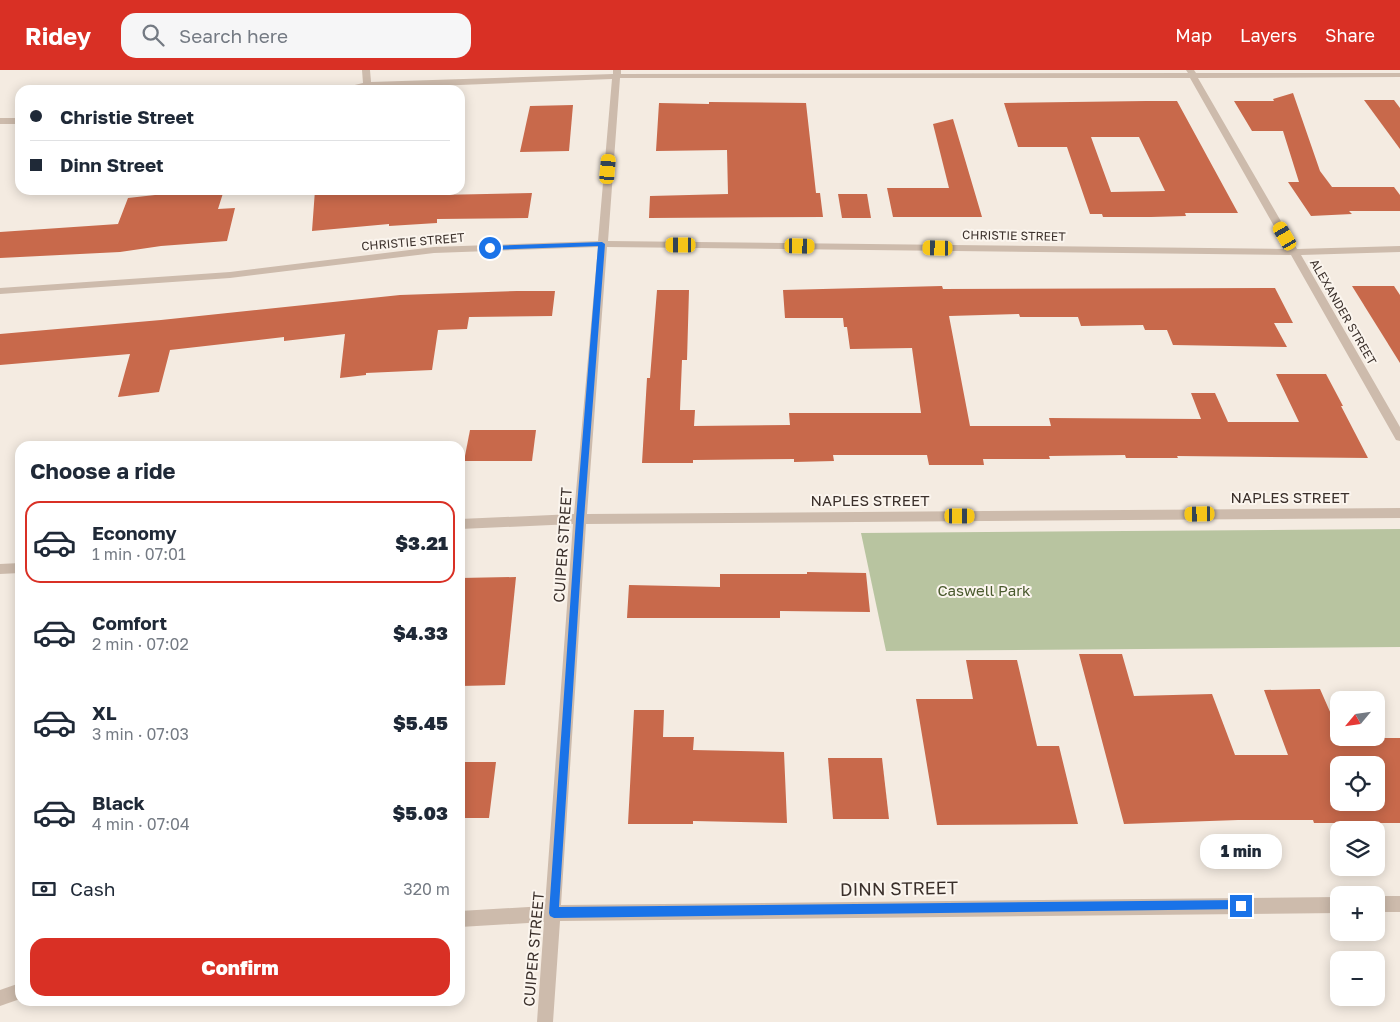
<!DOCTYPE html>
<meta charset="utf-8">
<style>
body{margin:0;font-family:"Golos Text",sans-serif;background:#f6f6f7;color:#1f2937;height:100vh;display:flex;flex-direction:column;font-size:19px;white-space:nowrap}
*{box-sizing:border-box;margin:0}
p{font-size:16px;color:#747a83}
.icon{flex:none;width:28px;height:28px;fill:none;stroke:currentColor;stroke-width:2;stroke-linecap:round;stroke-linejoin:round}
.map{position:relative;flex:1;overflow:hidden}
.side{position:absolute;left:15px;top:371px;width:450px;height:565px;display:flex;flex-direction:column;background:#fff;border-radius:15px;box-shadow:0 2px 12px #0003}
.side>*{flex:none}
.top-card{position:absolute;left:15px;top:15px;width:450px;height:110px;border-radius:15px;box-shadow:0 2px 12px #0003;display:grid;align-content:center;height:110px;padding:0 15px;background:#fff}
.needle{width:32px;rotate:241deg}
.controls{position:absolute;left:1330px;top:621px;display:grid;gap:10px}
.controls a{display:grid;place-items:center;width:55px;height:55px;border-radius:10px;background:#fff;box-shadow:0 2px 12px #0003;font-size:25px}
.end{position:absolute;width:22px;height:22px;margin:-11px;border:6px solid #1a73e8;background:#fff;box-shadow:0 0 0 2px #fff}
.from{border-radius:50%}
.bubble{position:absolute;height:35px;border-radius:15px;background:#fff;box-shadow:0 2px 12px #0003;font-size:16px;font-weight:800;line-height:35px;text-align:center}
.car{position:absolute;width:15px;height:30px;margin:-15px -8px;border-radius:6px;box-shadow:0 0 4px 1px #0007;background:linear-gradient(#f5c518 24%,#345 0 40%,#f5c518 0 76%,#345 0 86%,#f5c518 0)}
.top-card b{display:flex;align-items:center;gap:18px;height:48px;font-size:19px}
.top-card b+b{border-top:1px solid #e0e1e3}
.top-card i{width:12px;height:12px;background:#1f2937}
ul{padding:0;list-style:none}
li{display:flex;align-items:center;gap:15px;height:82px;margin:0 10px 8px;padding:0 5px;border:2px solid transparent;border-radius:15px}
li div{flex:1}
li b{display:block;font-size:19px}
li em{font-style:normal;font-weight:800}
li.on{border-color:#d93025}
li>.icon{width:45px;height:45px;stroke-width:1.5}
h2{padding:0 15px;font-size:22px;line-height:60px}
.pay{display:flex;align-items:center;gap:12px;height:55px;padding:0 15px;font-size:19px}
.pay p{margin-inline-start:auto}
.primary-button{display:flex;gap:10px;margin-top:auto;padding:10px 15px}
.primary-button a{flex:1;height:58px;border-radius:15px;background:#d93025;color:#fff;font-size:20px;font-weight:800;line-height:58px;text-align:center}
header{display:flex;align-items:center;gap:30px;box-sizing:border-box;height:70px;padding:0 25px;background:#d93025;color:#fff}
header strong{font-size:24px}
nav{display:flex;gap:28px;margin-inline-start:auto;font-size:18px}
.search{width:350px;height:45px;background:#f6f6f7;display:flex;align-items:center;gap:12px;box-sizing:border-box;padding:0 18px;border-radius:15px;color:#747a83;font-size:19px}
.map>svg:first-child{display:block}
.green{fill:#b8c4a0}
.building{fill:#c8694b;fill-rule:evenodd}
.lines{fill:none;stroke-linecap:round;stroke-linejoin:round}
.minor{fill:#cdbbac;fill-rule:evenodd}
.route{fill:#1a73e8}
.labels{text-anchor:middle;stroke-width:4;stroke-linejoin:round;paint-order:stroke}
.far-street-label{font-size:12px;fill:#3b302b;stroke:#fbf5ee}
.street-label{font-size:15px;fill:#3b302b;stroke:#fbf5ee}
.park-label{font-size:15px;fill:#4a5a2e;stroke:#fbf5ee}
.near-street-label{font-size:18px;fill:#3b302b;stroke:#fbf5ee}
</style>
<header>
<strong>Ridey</strong>
<div class="search"><svg class="icon" aria-label="search" viewBox="0 0 24 24"><circle cx="10" cy="10" r="6"/><path d="M15 15l6 6"/></svg>Search here</div>
<nav><a>Map</a><a>Layers</a><a>Share</a></nav>
</header>
<div class="map">
<svg width="1400" height="952" viewBox="0 0 1400 952">
<rect width="100%" height="100%" fill="#f4ebe1"/>
<polygon class="green" points="1400,459 1400,577 886,581 861,463"/>
<g class="building">
<polygon points="1293,23 1320,101 1332,117 1394,117 1400,125 1400,141 1349,141 1352,144 1311,146 1288,112 1299,112 1283,61 1252,61 1234,31 1274,31 1273,29"/>
<polygon points="1364,30 1394,30 1400,38 1400,79"/>
<path d="M1146,31H1177L1238,143H1185L1186,146L1151,147H1103L1102,144H1090L1067,77H1018L1004,33ZM1091,67H1139L1165,121L1111,122Z"/>
<polygon points="709,32 806,33 816,123 820,123 823,147 649,148 650,126 728,124 727,80 656,81 659,33 709,34"/>
<polygon points="573,35 569,81 520,82 530,36"/>
<polygon points="953,49 982,147 893,147 887,118 949,118 933,54"/>
<polygon points="224,120 218,139 235,138 227,171 161,176 120,182 0,188 0,162 118,154 128,128 191,121"/>
<polygon points="315,120 440,120 439,125 532,123 528,148 437,149 437,153 389,156 389,154 312,161"/>
<polygon points="838,124 867,124 871,148 842,148"/>
<polygon points="942,216 943,219 1275,218 1293,253 1274,253 1287,277 1173,275 1167,260 1145,260 1143,255 1081,256 1078,247 1020,247 1019,244 949,246 970,356 1051,356 1049,348 1201,349 1191,323 1215,323 1228,352 1299,352 1276,304 1326,304 1343,336 1341,336 1368,388 1177,386 1178,388 1126,388 1125,385 1049,386 1050,389 983,389 984,395 929,395 927,385 833,385 834,391 794,392 794,389 693,390 693,393 642,393 647,308 650,308 657,220 689,220 687,290 682,290 680,340 695,340 694,356 790,355 789,343 921,343 912,278 850,279 847,257 844,257 843,248 785,248 783,220"/>
<polygon points="1352,216 1394,216 1400,225 1400,293"/>
<polygon points="517,221 555,221 552,246 469,247 467,259 438,260 432,300 366,303 366,305 340,308 345,264 284,271 284,267 170,280 159,322 118,327 130,284 0,295 0,264 161,250 400,225"/>
<polygon points="470,360 536,360 532,391 464,391"/>
<polygon points="807,502 866,503 870,542 780,541 780,548 627,548 629,515 720,517 720,504 807,504"/>
<polygon points="516,507 505,615 460,616 460,508"/>
<path d="M1079,584H1122L1134,626L1212,624L1235,685H1288L1264,620L1320,619L1331,644H1339V668H1400V753H1314L1313,750H1238L1124,754ZM1339,695H1376V732H1339Z"/>
<polygon points="966,590 1017,590 1037,676 1059,676 1078,754 937,755 916,629 973,629"/>
<polygon points="634,640 664,640 663,667 694,667 693,680 784,682 787,753 693,751 693,754 628,754"/>
<polygon points="828,688 882,688 889,749 833,749"/>
<polygon points="460,692 496,692 489,748 460,748"/>
</g>
<g class="lines">
<g class="minor">
<path d="M362,0H370L371,12L613,4V0H621V4L1188,3L1186,0H1194L1196,3H1400V7L1198,8L1297,179L1400,176V182L1301,185L1400,357V371L1396,370L1291,185L607,177L587,444L1400,438V448L586,454L561,835L1339,827V843L560,851L553,952H537L544,852L460,857V841L545,836L573,454L460,459V449L574,444L598,177L434,183L230,208L0,224V218L230,202L434,177L598,171L612,9L334,20L363,13ZM620,8H1190L1287,179L608,171Z"/>
<rect x="0" y="48" width="20" height="6"/>
<polygon points="20,493 20,503 0,504 0,494"/>
<rect x="1376" y="826" width="24" height="16"/>
<polygon points="20,913 20,929 0,936 0,920"/>
</g>
</g>
<polygon class="route" points="602,172 605,174 584,449 559,837 1241,830 1244,832 1246,836 1244,839 554,848 550,846 549,843 576,449 598,176 490,180 487,178 490,176"/>
<g class="labels">
<g class="far-street-label">
<text transform="translate(1014 166) rotate(1)" y="4">CHRISTIE STREET</text>
<text transform="translate(413 172) rotate(-5)" y="4">CHRISTIE STREET</text>
<text transform="translate(1343 242) rotate(60)" y="4">ALEXANDER STREET</text>
</g>
<g class="street-label">
<text x="1290" y="433">NAPLES STREET</text>
<text x="870" y="436">NAPLES STREET</text>
<text transform="translate(563 475) rotate(-86)" y="5">CUIPER STREET</text>
<text transform="translate(534 879) rotate(-85)" y="5">CUIPER STREET</text>
</g>
<g class="park-label">
<text x="984" y="526">Caswell Park</text>
</g>
<g class="near-street-label">
<text transform="translate(899 819) rotate(-1)" y="6">DINN STREET</text>
</g>
</g>
</svg>
<div class="controls">
<a><svg class="needle" viewBox="-14 -14 28 28"><path d="M0-13l5 13h-10z" fill="#e53935"/><path d="M0 13l5-13h-10z" fill="#747a83"/></svg></a>
<a><svg class="icon" aria-label="locate" viewBox="0 0 24 24"><circle cx="12" cy="12" r="6"/><path d="M12 2v4M12 18v4M2 12h4M18 12h4"/></svg></a>
<a><svg class="icon" aria-label="layers" viewBox="0 0 24 24"><path d="M12 4l9 5-9 5-9-5zM3 14l9 5 9-5"/></svg></a>
<a>+</a>
<a>−</a>
</div>
<i class="end from" style="left:490px;top:178px"></i>
<i class="end" style="left:1241px;top:836px"></i>
<div class="bubble" style="left:1200px;top:764px;width:82px">1 min</div>
<i class="car" style="left:608px;top:99px;rotate:5deg"></i>
<i class="car" style="left:1285px;top:166px;rotate:330deg"></i>
<i class="car" style="left:681px;top:175px;rotate:270deg"></i>
<i class="car" style="left:800px;top:176px;rotate:91deg"></i>
<i class="car" style="left:938px;top:178px;rotate:271deg"></i>
<i class="car" style="left:1200px;top:444px;rotate:269deg"></i>
<i class="car" style="left:960px;top:446px;rotate:90deg"></i>
<div class="top-card">
<b><i class="from"></i>Christie Street</b>
<b><i></i>Dinn Street</b>
</div>
<section class="side">
<h2>Choose a ride</h2>
<ul>
<li class="on"><svg class="icon" aria-label="car" viewBox="0 0 24 24"><path d="M5 17H2v-5l4-1 3-4h7l3 4 3 1v5h-3M9 17h6M6 11h13"/><circle cx="7" cy="17" r="2"/><circle cx="17" cy="17" r="2"/></svg><div><b>Economy</b><p>1 min · 07:01</p></div><em>$3.21</em></li>
<li><svg class="icon" aria-label="car" viewBox="0 0 24 24"><path d="M5 17H2v-5l4-1 3-4h7l3 4 3 1v5h-3M9 17h6M6 11h13"/><circle cx="7" cy="17" r="2"/><circle cx="17" cy="17" r="2"/></svg><div><b>Comfort</b><p>2 min · 07:02</p></div><em>$4.33</em></li>
<li><svg class="icon" aria-label="car" viewBox="0 0 24 24"><path d="M5 17H2v-5l4-1 3-4h7l3 4 3 1v5h-3M9 17h6M6 11h13"/><circle cx="7" cy="17" r="2"/><circle cx="17" cy="17" r="2"/></svg><div><b>XL</b><p>3 min · 07:03</p></div><em>$5.45</em></li>
<li><svg class="icon" aria-label="car" viewBox="0 0 24 24"><path d="M5 17H2v-5l4-1 3-4h7l3 4 3 1v5h-3M9 17h6M6 11h13"/><circle cx="7" cy="17" r="2"/><circle cx="17" cy="17" r="2"/></svg><div><b>Black</b><p>4 min · 07:04</p></div><em>$5.03</em></li>
</ul>
<div class="pay"><svg class="icon" aria-label="cash" viewBox="0 0 24 24"><path d="M3 7h18v10H3z"/><circle cx="12" cy="12" r="2"/></svg>Cash<p>320 m</p></div>
<div class="primary-button"><a>Confirm</a></div>
</section>
</div>
